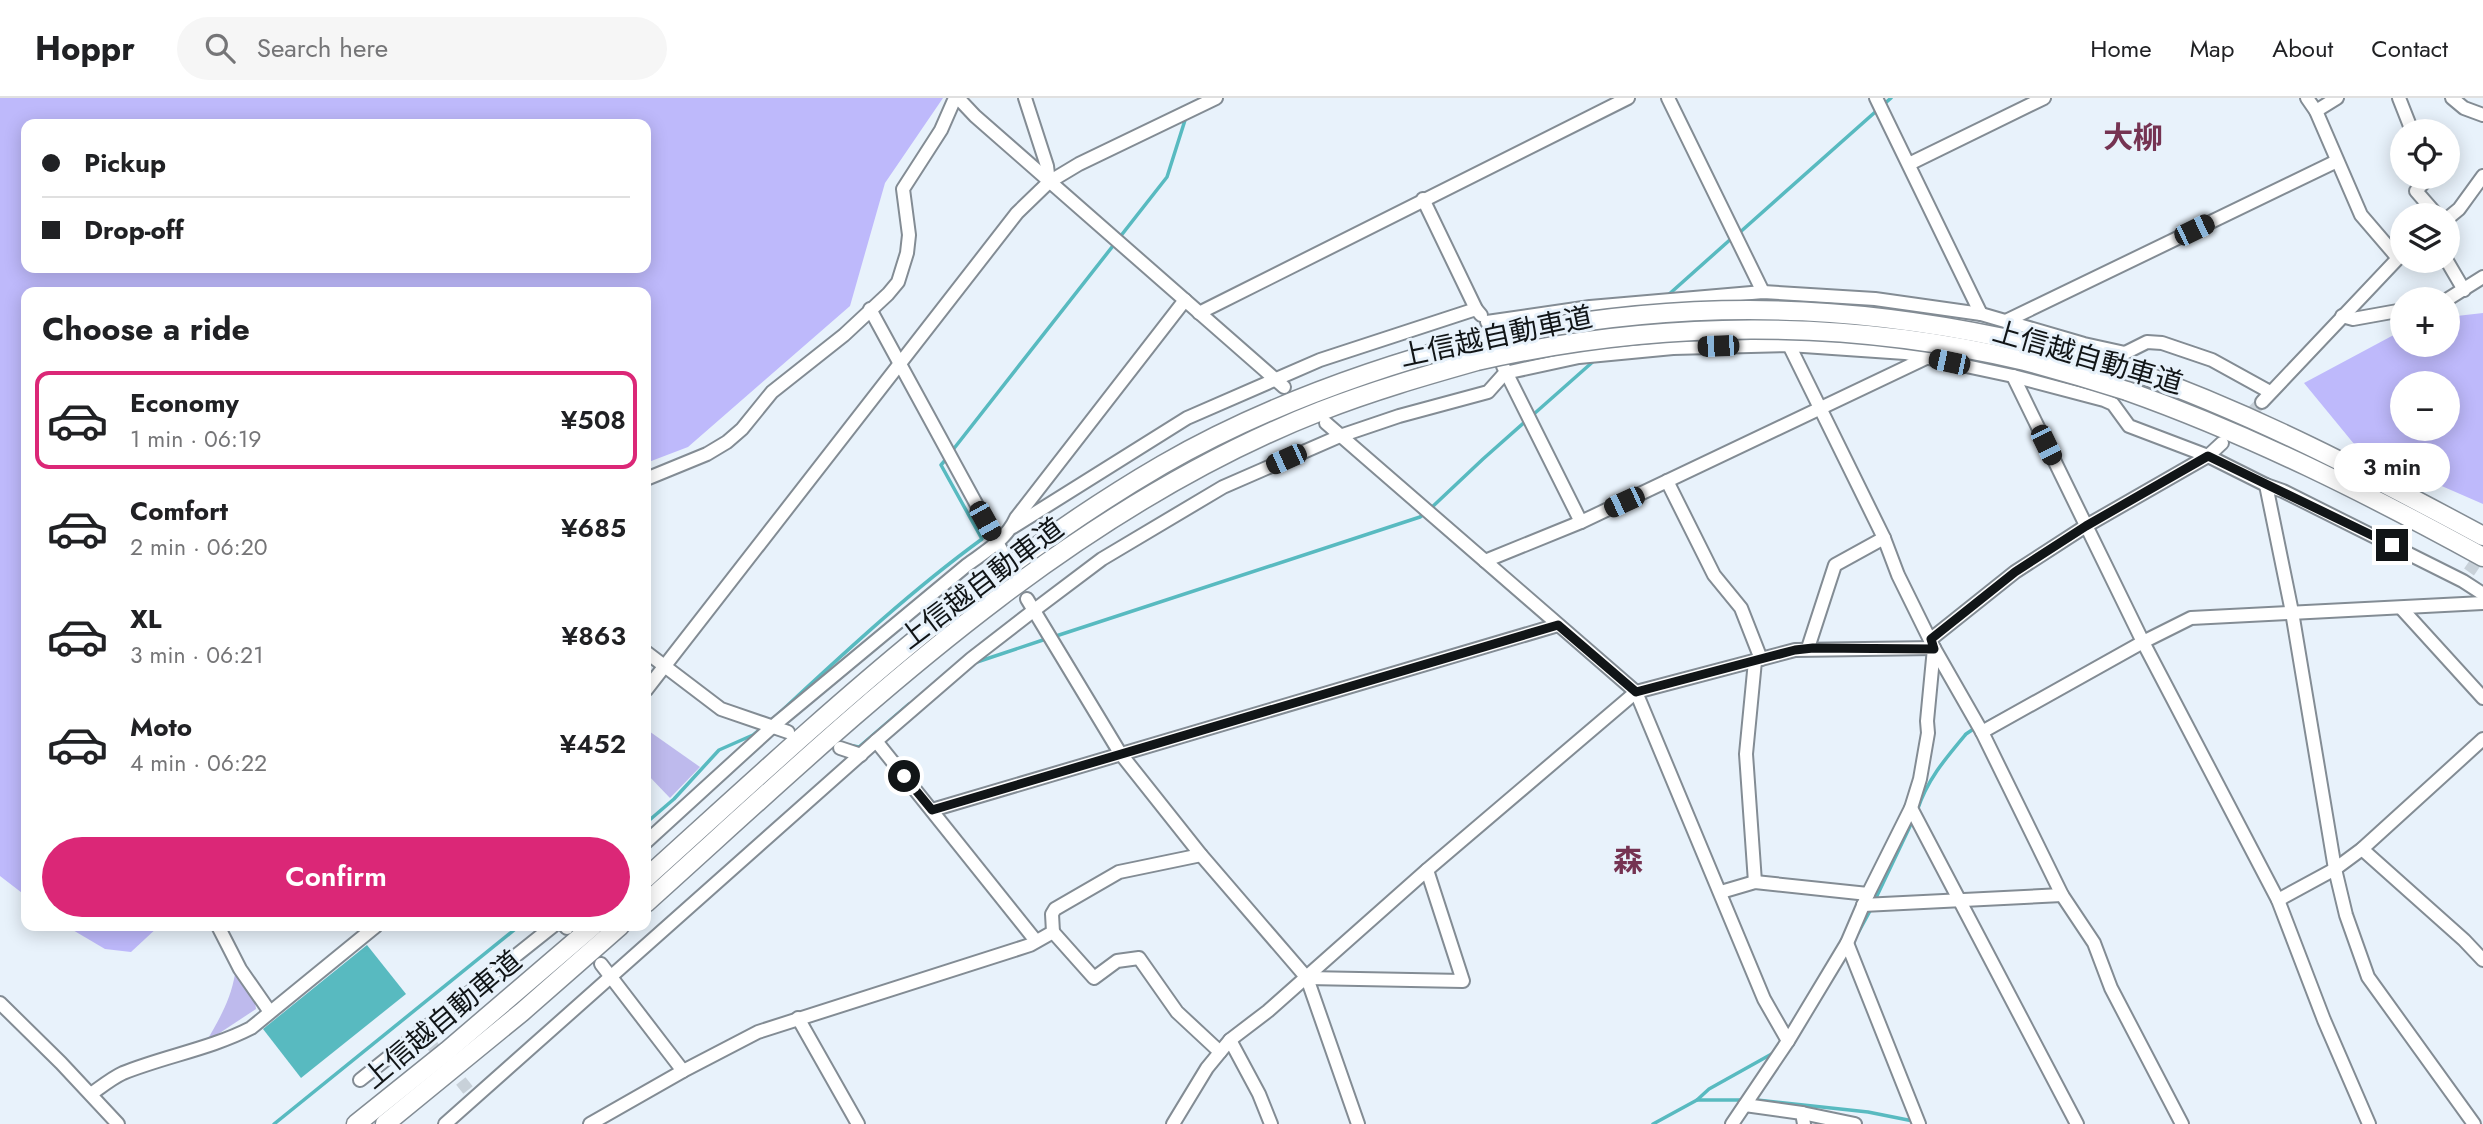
<!DOCTYPE html>
<meta charset="utf-8">
<style>
body{margin:0;font-family:Jost,"Noto Sans JP",sans-serif;background:#f6f6f6;color:#202124;height:100vh;display:flex;flex-direction:column;font-size:26px;white-space:nowrap}
*{box-sizing:border-box;margin:0}
p{font-size:23px;color:#757577}
.icon{flex:none;width:38px;height:38px;fill:none;stroke:currentColor;stroke-width:2;stroke-linecap:round;stroke-linejoin:round}
.map{position:relative;flex:1;overflow:hidden}
.panel{position:absolute;left:21px;top:189px;width:630px;height:644px;display:flex;flex-direction:column;background:#fff;border-radius:14px;box-shadow:0 4px 18px #0003}
.panel>*{flex:none}
.hud{position:absolute;left:21px;top:21px;width:630px;height:154px;border-radius:14px;box-shadow:0 4px 18px #0003;display:grid;align-content:center;height:154px;padding:0 21px;background:#fff}
.buttons{position:absolute;left:2390px;top:21px;display:grid;gap:14px}
.buttons a{display:grid;place-items:center;width:70px;height:70px;border-radius:50%;background:#fff;box-shadow:0 4px 18px #0003;font-size:35px}
.end{position:absolute;width:32px;height:32px;margin:-16px;border:9px solid #111517;background:#fff;box-shadow:0 0 0 4px #fff}
.from{border-radius:50%}
.bubble{position:absolute;height:49px;border-radius:24px;background:#fff;box-shadow:0 4px 18px #0003;font-size:23px;font-weight:600;line-height:49px;text-align:center}
.car{position:absolute;width:21px;height:42px;margin:-21px -10px;border-radius:9px;box-shadow:0 0 5px 2px #0007;background:linear-gradient(#222 24%,#8ab4d8 0 40%,#222 0 76%,#8ab4d8 0 86%,#222 0)}
.hud b{display:flex;align-items:center;gap:24px;height:66px;font-size:26px}
.hud b+b{border-top:2px solid #e0e0e0}
.hud i{width:18px;height:18px;background:#202124}
ul{padding:0;list-style:none}
li{display:flex;align-items:center;gap:21px;height:98px;margin:0 14px 10px;padding:0 7px;border:4px solid transparent;border-radius:14px}
li div{flex:1}
li b{display:block;font-size:26px}
li em{font-style:normal;font-weight:600}
li.current{border-color:#db2777}
li>.icon{width:63px;height:63px;stroke-width:1.5}
h2{padding:0 21px;font-size:32px;line-height:84px}
.primary-button{display:flex;gap:14px;margin-top:auto;padding:14px 21px}
.primary-button a{flex:1;height:80px;border-radius:42px;background:#db2777;color:#fff;font-size:28px;font-weight:600;line-height:80px;text-align:center}
header{display:flex;align-items:center;gap:42px;box-sizing:border-box;height:98px;padding:0 35px;background:#fff;border-bottom:2px solid #e0e0e0}
header strong{font-size:33px}
nav{display:flex;gap:38px;margin-inline-start:auto;font-size:24px}
.search{width:490px;height:63px;background:#f6f6f6;display:flex;align-items:center;gap:18px;box-sizing:border-box;padding:0 24px;border-radius:38px;color:#757577;font-size:26px}
.map>svg:first-child{display:block}
.green{fill:#bebaed}
.forest{fill:#beb9fb;fill-rule:evenodd}
.water{fill:#58bac0}
.lines{fill:none;stroke-linecap:round;stroke-linejoin:round}
.stream{stroke:#58bac0;stroke-width:3.5}
.minor-tunnel{stroke:#c8d1d9;stroke-width:12;stroke-dasharray:12 6;stroke-linecap:butt}
.minor-casing{stroke:#838c94;stroke-width:16}
.highway-casing{stroke:#838c94;stroke-width:21}
.minor{stroke:#fff;stroke-width:12}
.highway{stroke:#fff;stroke-width:18}
.highway-bridge-casing{stroke:#838c94;stroke-width:21;stroke-linecap:butt}
.highway-bridge{stroke:#fff;stroke-width:18}
.route{stroke:#111517;stroke-width:9}
.labels{text-anchor:middle;stroke-width:6;stroke-linejoin:round;paint-order:stroke}
.street-label{font-size:28px;fill:#111517;stroke:#e8f2fb}
.neighbourhood-label{font-size:30px;font-weight:bold;fill:#753352;stroke:#e8f2fb}
</style>
<header>
<strong>Hoppr</strong>
<div class="search"><svg class="icon" aria-label="search" viewBox="0 0 24 24"><circle cx="10" cy="10" r="6"/><path d="M15 15l6 6"/></svg>Search here</div>
<nav><a>Home</a><a>Map</a><a>About</a><a>Contact</a></nav>
</header>
<div class="map">
<svg width="2483" height="1026" viewBox="0 0 2483 1026">
<rect width="100%" height="100%" fill="#e8f2fb"/>
<g class="green">
<polygon points="646,631 700,669 670,700 646,675"/>
<path d="M235,876L255,904L256,911L206,944C219,922 231,901 235,876Z"/>
</g>
<g class="forest">
<path d="M0,0H943L885,85L850,208L688,349L646,365V194H26V798L0,778ZM26,26H646V170H26Z"/>
<path d="M2483,215V406L2359,352L2304,285L2403,232V247H2448V219ZM2403,285H2448V331H2403Z"/>
<polygon points="66,828 159,828 131,854 105,851"/>
</g>
<polygon class="water" points="367,847 406,896 301,980 263,931"/>
<g class="lines">
<g class="stream">
<polyline points="1738,136 1891,0"/>
<polyline points="1667,198 1732,140"/>
<polyline points="952,353 1167,79 1186,19"/>
<polyline points="1430,411 1483,361 1596,261"/>
<polyline points="1053,539 1420,419 1424,416"/>
<polyline points="977,564 1046,541"/>
<path d="M775,619C842,557 908,495 982,441L941,367L947,360"/>
<polyline points="1982,627 2008,613"/>
<polyline points="848,647 859,649 909,606"/>
<path d="M1917,713C1927,682 1945,661 1966,636L1972,632"/>
<polyline points="646,725 674,701 719,652 753,637 764,628"/>
<polyline points="1874,804 1912,724"/>
<polyline points="1858,835 1871,811"/>
<polyline points="1697,1002 1709,991 1777,953"/>
<polyline points="1757,1002 1868,1014 1913,1023"/>
<polyline points="274,1026 519,828"/>
<polyline points="1653,1026 1697,1002 1743,1002"/>
</g>
<g class="minor-tunnel">
<polyline points="1763,194 1784,238"/>
<polyline points="2227,339 2262,304"/>
<polyline points="2469,474 2483,454"/>
<polyline points="427,941 468,992"/>
</g>
<defs>
<g id="minor">
<polyline points="958,0 975,18 1284,289"/>
<polyline points="1025,0 1047,68 1049,84"/>
<polyline points="1668,0 1763,194"/>
<polyline points="1876,0 1981,216"/>
<polyline points="2307,0 2316,13 2361,117 2397,159"/>
<polyline points="2399,0 2412,33"/>
<polyline points="2452,0 2464,10 2483,17"/>
<polyline points="2316,13 2337,0"/>
<polyline points="1909,66 2044,0"/>
<polyline points="2429,79 2416,93 2437,117"/>
<polyline points="1423,101 1476,211 1481,217"/>
<polyline points="2448,120 2459,111 2483,78"/>
<polyline points="2447,163 2464,192"/>
<polyline points="2448,201 2483,179"/>
<polyline points="870,211 1003,455"/>
<polyline points="1199,215 1628,0"/>
<polyline points="2342,218 2353,221 2403,212"/>
<polyline points="2006,223 2337,63"/>
<polyline points="1487,224 1590,209 1763,194 1875,201 1981,216 2084,246 2125,255 2147,244 2162,245 2212,262 2270,294"/>
<polyline points="1789,247 1884,440 1898,477 1934,550 1982,634 2062,797 2094,845 2111,890 2182,1026"/>
<polyline points="1503,268 1581,424"/>
<polyline points="2013,278 2143,544 2278,802 2324,922 2369,1026"/>
<polyline points="2262,304 2403,155"/>
<polyline points="1326,325 1636,594 1764,901 1788,943"/>
<polyline points="646,381 707,356 727,344 742,331 772,294 844,237 888,196 898,184 907,155 909,137 903,91 941,32 955,0"/>
<polyline points="1667,383 1714,477 1741,510 1761,561"/>
<polyline points="2266,387 2292,514 2335,771 2346,817 2368,879 2474,1026"/>
<polyline points="1013,429 1187,320 1320,262 1476,211"/>
<polyline points="1485,463 1581,424 1928,259"/>
<polyline points="1027,501 1120,655 1201,757 1307,880 1358,1026"/>
<polyline points="2402,511 2483,600"/>
<polyline points="1931,541 2015,474 2086,428 2208,358 2222,345"/>
<polyline points="1808,550 1835,467 1884,440"/>
<polyline points="646,554 721,611 788,634"/>
<polyline points="1755,563 1746,656 1755,784"/>
<polyline points="646,592 1017,115 1049,84 1079,66 1216,0"/>
<polyline points="1982,634 2143,544 2191,520 2483,505"/>
<polyline points="876,643 1036,843"/>
<polyline points="840,650 861,657"/>
<polyline points="1911,710 2077,1026"/>
<polyline points="932,712 1558,527"/>
<path d="M646,744L772,629L967,467C986,453 1006,442 1016,420L1185,202"/>
<polyline points="2362,751 2464,842 2483,862"/>
<polyline points="1721,794 1755,784 1868,796"/>
<polyline points="2278,802 2335,771 2362,751 2483,641"/>
<polyline points="1863,807 2062,797"/>
<polyline points="218,828 240,871 270,914"/>
<polyline points="565,828 567,830"/>
<polyline points="1053,834 1094,880 1117,863 1139,860 1177,914 1220,954"/>
<polyline points="1847,845 1919,1026"/>
<polyline points="601,866 683,973"/>
<polyline points="1307,880 1463,883 1427,772"/>
<polyline points="0,905 61,965 118,1026"/>
<polyline points="798,920 858,1026"/>
<polyline points="1230,942 1259,996 1271,1026"/>
<polyline points="360,982 553,828"/>
<path d="M91,996C101,989 112,980 123,975C165,958 210,951 251,930L376,828"/>
<polyline points="1745,1007 1802,1015 1804,1026"/>
<polyline points="1802,1015 1855,1026"/>
<polyline points="445,1026 876,643 971,561 1033,513 1102,461 1223,389 1340,338 1399,318 1488,294 1505,275 1579,259 1673,250 1789,247 1905,255 2013,278 2104,302 2113,306 2129,328 2208,358 2266,387 2283,393 2463,483 2483,496"/>
<polyline points="590,1026 683,973 758,934 1030,847 1053,834 1052,816 1055,811 1119,774 1201,757"/>
<polyline points="1173,1026 1207,970 1230,942 1268,913 1427,772 1636,594 1795,552 1934,550"/>
<polyline points="1732,1026 1788,943 1847,845 1868,796 1911,710 1920,681 1928,635 1927,623 1934,550"/>
</g>
<g id="highway">
<path d="M2130,272C2256,317 2366,375 2483,438"/>
<path d="M2127,293C2251,337 2368,396 2483,459"/>
<path d="M646,780C809,633 971,478 1162,367C1259,311 1364,273 1472,244"/>
<path d="M646,805C852,620 1058,416 1321,313C1372,293 1424,278 1477,263"/>
<polyline points="356,1026 447,953 593,828"/>
<polyline points="385,1026 522,914 620,828"/>
</g>
</defs>
<use href="#minor" class="minor-casing"/>
<use href="#highway" class="highway-casing"/>
<use href="#minor" class="minor"/>
<use href="#highway" class="highway"/>
<defs>
<g id="highway-bridge">
<path d="M1472,244C1704,192 1903,205 2130,272"/>
<path d="M1477,263C1658,222 1844,220 2025,263C2059,272 2093,282 2127,293"/>
</g>
</defs>
<use href="#highway-bridge" class="highway-bridge-casing"/>
<use href="#highway-bridge" class="highway-bridge"/>
</g>
<g class="lines">
<polyline class="route" points="904,678 932,712 1558,527 1636,594 1795,552 1813,550 1934,551 1931,541 2015,474 2086,428 2208,358 2392,447"/>
</g>
<g class="labels">
<g class="street-label">
<text transform="translate(1496 238) rotate(-12)" y="10">上信越自動車道</text>
<text transform="translate(2088 259) rotate(16)" y="10">上信越自動車道</text>
<text transform="translate(981 485) rotate(-37)" y="10">上信越自動車道</text>
<text transform="translate(442 921) rotate(-40)" y="10">上信越自動車道</text>
</g>
<g class="neighbourhood-label">
<text x="2133" y="50">大柳</text>
<text x="1628" y="773">森</text>
</g>
</g>
</svg>
<div class="buttons">
<a><svg class="icon" aria-label="locate" viewBox="0 0 24 24"><circle cx="12" cy="12" r="6"/><path d="M12 2v4M12 18v4M2 12h4M18 12h4"/></svg></a>
<a><svg class="icon" aria-label="layers" viewBox="0 0 24 24"><path d="M12 4l9 5-9 5-9-5zM3 14l9 5 9-5"/></svg></a>
<a>+</a>
<a>−</a>
</div>
<i class="end from" style="left:904px;top:678px"></i>
<i class="end" style="left:2392px;top:447px"></i>
<div class="bubble" style="left:2334px;top:345px;width:116px">3 min</div>
<i class="car" style="left:2194px;top:132px;rotate:64deg"></i>
<i class="car" style="left:1718px;top:248px;rotate:268deg"></i>
<i class="car" style="left:1949px;top:264px;rotate:282deg"></i>
<i class="car" style="left:2046px;top:347px;rotate:154deg"></i>
<i class="car" style="left:1286px;top:361px;rotate:246deg"></i>
<i class="car" style="left:1624px;top:404px;rotate:245deg"></i>
<i class="car" style="left:985px;top:423px;rotate:151deg"></i>
<div class="hud">
<b><i class="from"></i>Pickup</b>
<b><i></i>Drop-off</b>
</div>
<section class="panel">
<h2>Choose a ride</h2>
<ul>
<li class="current"><svg class="icon" aria-label="car" viewBox="0 0 24 24"><path d="M5 17H2v-5l4-1 3-4h7l3 4 3 1v5h-3M9 17h6M6 11h13"/><circle cx="7" cy="17" r="2"/><circle cx="17" cy="17" r="2"/></svg><div><b>Economy</b><p>1 min · 06:19</p></div><em>¥508</em></li>
<li><svg class="icon" aria-label="car" viewBox="0 0 24 24"><path d="M5 17H2v-5l4-1 3-4h7l3 4 3 1v5h-3M9 17h6M6 11h13"/><circle cx="7" cy="17" r="2"/><circle cx="17" cy="17" r="2"/></svg><div><b>Comfort</b><p>2 min · 06:20</p></div><em>¥685</em></li>
<li><svg class="icon" aria-label="car" viewBox="0 0 24 24"><path d="M5 17H2v-5l4-1 3-4h7l3 4 3 1v5h-3M9 17h6M6 11h13"/><circle cx="7" cy="17" r="2"/><circle cx="17" cy="17" r="2"/></svg><div><b>XL</b><p>3 min · 06:21</p></div><em>¥863</em></li>
<li><svg class="icon" aria-label="car" viewBox="0 0 24 24"><path d="M5 17H2v-5l4-1 3-4h7l3 4 3 1v5h-3M9 17h6M6 11h13"/><circle cx="7" cy="17" r="2"/><circle cx="17" cy="17" r="2"/></svg><div><b>Moto</b><p>4 min · 06:22</p></div><em>¥452</em></li>
</ul>
<div class="primary-button"><a>Confirm</a></div>
</section>
</div>
